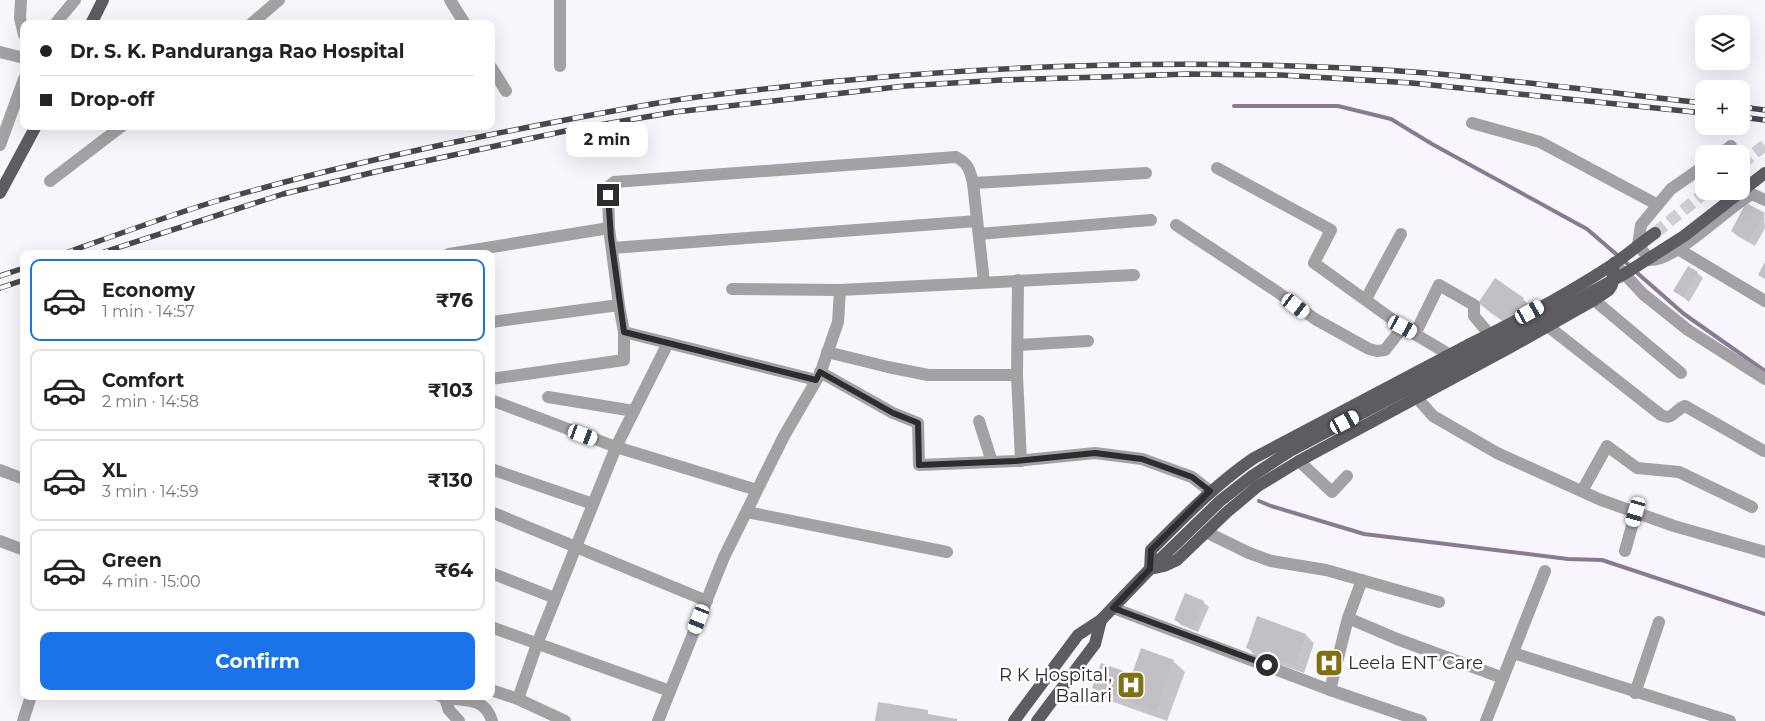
<!DOCTYPE html>
<meta charset="utf-8">
<style>
body{margin:0;font-family:Montserrat,sans-serif;background:#f6f6f6;color:#222;height:100vh;display:flex;flex-direction:column;font-size:19px;white-space:nowrap}
*{box-sizing:border-box;margin:0}
p{font-size:16px;color:#767676}
.icon{flex:none;width:28px;height:28px;fill:none;stroke:currentColor;stroke-width:2;stroke-linecap:round;stroke-linejoin:round}
.map{position:relative;flex:1;overflow:hidden}
.side{position:absolute;left:20px;top:250px;width:475px;height:450px;display:flex;flex-direction:column;background:#fff;border-radius:10px;box-shadow:0 5px 20px #0002}
.side>*{flex:none}
.guide{position:absolute;left:20px;top:20px;width:475px;height:110px;border-radius:10px;box-shadow:0 5px 20px #0002;display:grid;align-content:center;height:110px;padding:0 20px;background:#fff}
.fabs{position:absolute;left:1695px;top:15px;display:grid;gap:10px}
.fabs a{display:grid;place-items:center;width:55px;height:55px;border-radius:10px;background:#fff;box-shadow:0 5px 20px #0002;font-size:25px}
.end{position:absolute;width:22px;height:22px;margin:-11px;border:6px solid #2e2c2f;background:#fff;box-shadow:0 0 0 2px #fff}
.from{border-radius:50%}
.bubble{position:absolute;height:35px;border-radius:10px;background:#fff;box-shadow:0 5px 20px #0002;font-size:16px;font-weight:700;line-height:35px;text-align:center}
.car{position:absolute;width:15px;height:30px;margin:-15px -8px;border-radius:6px;box-shadow:0 0 4px 1px #0007;background:linear-gradient(#fff 24%,#345 0 40%,#fff 0 76%,#345 0 86%,#fff 0)}
.guide b{display:flex;align-items:center;gap:18px;height:48px;font-size:19px}
.guide b+b{border-top:1px solid #e0e0e0}
.guide i{width:12px;height:12px;background:#222}
ul{padding:9px 0 0;list-style:none}
li{display:flex;align-items:center;gap:15px;height:82px;margin:0 10px 8px;padding:0 10px;border:2px solid #e0e0e0;border-radius:10px}
li div{flex:1}
li b{display:block;font-size:19px}
li em{font-style:normal;font-weight:700}
li.selected{border-color:#1a73e8}
li>.icon{width:45px;height:45px;stroke-width:1.5}
.button{display:flex;gap:10px;margin-top:auto;padding:10px 20px}
.button a{flex:1;height:58px;border-radius:10px;background:#1a73e8;color:#fff;font-size:20px;font-weight:700;line-height:58px;text-align:center}
.map>svg:first-child{display:block}
.shadow{fill:#0003}
.lines{fill:none;stroke-linecap:round;stroke-linejoin:round}
.stream{stroke:#887b91;stroke-width:4}
.building{fill:#c3bfc6}
.major-tunnel{stroke:#d0cdd3;stroke-width:12;stroke-dasharray:12 6;stroke-linecap:butt}
.minor{stroke:#a3a1a4;stroke-width:12}
.major{stroke:#5e5b61;stroke-width:12}
.rail-casing{stroke:#49474b;stroke-width:5.5}
.rail{stroke:#fff;stroke-width:4;stroke-dasharray:11;stroke-linecap:butt}
.major-bridge{stroke:#5e5b61;stroke-width:12}
.route{stroke:#2e2c2f;stroke-width:6}
.labels{text-anchor:middle;stroke-width:5;stroke-linejoin:round;paint-order:stroke}
.poi-label{font-size:18px;fill:#2e2c2f;stroke:#fff;text-anchor:start}
</style>
<div class="map">
<svg width="1765" height="721" viewBox="0 0 1765 721">
<rect width="100%" height="100%" fill="#f9f5fc"/>
<g class="shadow">
<polygon points="1764,214 1765,228 1755,246 1737,236 1732,231"/>
<polygon points="1697,273 1703,278 1689,302 1675,291"/>
<polygon points="1523,299 1531,307 1516,330 1488,311 1480,303"/>
<polygon points="1203,602 1209,607 1198,632 1181,625 1176,620"/>
<polygon points="1306,635 1314,643 1304,673 1255,656 1247,647"/>
<polygon points="1173,661 1185,672 1167,721 1105,699 1094,688"/>
</g>
<g class="lines">
<g class="stream">
<polyline points="1234,106 1338,106 1391,119 1432,144 1587,229 1630,266"/>
<polyline points="1635,271 1684,314 1765,371"/>
<polyline points="1259,501 1271,506 1364,534 1568,559 1602,560 1765,614"/>
</g>
</g>
<g class="building">
<polygon points="1746,203 1765,213 1749,241 1731,231"/>
<polygon points="1765,262 1765,279 1758,275"/>
<polygon points="1688,266 1698,272 1683,297 1673,291"/>
<polygon points="1495,278 1524,298 1507,323 1478,303"/>
<polygon points="1185,593 1204,601 1193,628 1174,620"/>
<polygon points="1257,616 1306,634 1295,665 1246,648"/>
<polygon points="1141,648 1174,660 1156,711 1092,688 1101,663 1132,674"/>
<polygon points="1328,649 1339,652 1331,676 1320,673"/>
<polygon points="878,702 928,710 928,714 957,719 957,721 875,721"/>
</g>
<g class="lines">
<g class="major-tunnel">
<polyline points="1741,164 1765,145"/>
<polyline points="1655,233 1707,191"/>
</g>
<g class="minor">
<polyline points="21,0 20,18 24,35"/>
<polyline points="450,0 465,24"/>
<polyline points="560,0 560,66"/>
<polyline points="55,24 75,0"/>
<polyline points="251,24 279,0"/>
<polyline points="0,52 24,58"/>
<polyline points="491,67 506,91"/>
<polyline points="1472,123 1540,142 1658,205"/>
<polyline points="0,145 24,79"/>
<polyline points="1721,154 1731,146"/>
<path d="M1704,166L1671,189L1641,225L1638,245L1650,260C1674,262 1728,207 1752,194L1765,200"/>
<polyline points="1217,168 1331,230 1314,263 1403,327 1450,355"/>
<polyline points="50,181 122,126"/>
<polyline points="973,183 1146,173"/>
<polyline points="1176,225 1279,293 1315,319 1369,349 1377,351 1385,350 1403,327"/>
<polyline points="979,234 1151,220"/>
<polyline points="612,248 977,221"/>
<polyline points="1678,249 1765,301"/>
<polyline points="449,254 609,228"/>
<polyline points="1617,266 1643,294 1688,330 1765,379"/>
<polyline points="1018,280 1017,375 1021,461"/>
<polyline points="732,289 840,290 1134,275"/>
<polyline points="1587,292 1594,300 1681,373"/>
<polyline points="1366,299 1401,234"/>
<path d="M1540,320L1661,415C1673,421 1674,410 1685,406L1764,451"/>
<polyline points="491,322 619,305"/>
<polyline points="1415,334 1439,285 1474,305 1474,316 1490,335"/>
<polyline points="1018,345 1088,341"/>
<polyline points="827,352 888,367 928,375 1017,375"/>
<polyline points="820,372 893,413 918,423 919,465 1016,461 1095,453 1142,459 1192,477 1210,491"/>
<polyline points="491,379 624,360 624,332"/>
<path d="M816,380L624,332L619,305L609,228L608,187L614,182L956,157C968,163 970,170 973,183L984,282"/>
<polyline points="1410,390 1433,416 1497,453 1601,500 1674,526 1765,552"/>
<polyline points="548,397 634,411"/>
<polyline points="491,400 616,447 757,490"/>
<polyline points="979,421 992,462"/>
<polyline points="1299,461 1332,492 1347,476"/>
<polyline points="491,469 593,504"/>
<polyline points="0,470 24,479"/>
<polyline points="1582,491 1607,446 1637,468 1679,472 1752,507"/>
<polyline points="491,512 707,601"/>
<polyline points="747,512 947,552"/>
<polyline points="1206,532 1249,553 1271,561 1326,570 1439,602"/>
<polyline points="0,541 24,550"/>
<polyline points="1625,551 1636,512"/>
<polyline points="491,573 555,598"/>
<polyline points="1113,608 1330,690 1421,721"/>
<polyline points="1348,618 1397,639 1503,678"/>
<polyline points="491,627 670,691"/>
<polyline points="1513,653 1730,721"/>
<polyline points="491,690 518,699 565,721"/>
<polyline points="1330,690 1348,618 1362,580"/>
<polyline points="1635,693 1659,622"/>
<path d="M440,696C458,703 484,693 492,721"/>
<polyline points="445,698 449,710 459,721"/>
<polyline points="518,699 537,644 616,447 668,343"/>
<polyline points="23,721 31,696"/>
<polyline points="658,721 724,557 784,436 820,374 838,322 840,290"/>
<polyline points="1486,721 1545,571"/>
</g>
<g class="major">
<polyline points="91,24 103,0"/>
<polyline points="0,193 36,126"/>
<path d="M1150,569L1151,550C1184,517 1216,484 1254,458L1468,345C1517,321 1566,295 1612,265C1627,255 1641,243 1655,233"/>
<polyline points="1014,721 1078,635 1101,620 1150,569 1164,566 1177,560 1227,512 1258,486 1299,461 1509,348 1594,300 1609,290 1612,285 1614,263"/>
<polyline points="1037,721 1095,644 1101,620"/>
</g>
<defs>
<g id="rail">
<polyline points="1741,107 1765,110"/>
<polyline points="1741,117 1765,120"/>
<path d="M63,254C113,236 162,218 213,202C304,175 396,154 489,135C549,123 610,111 670,101C722,93 775,88 828,82C1000,65 1173,60 1346,68C1465,73 1585,90 1704,103"/>
<polyline points="98,254 283,194 379,171 570,130 675,112 905,86 1001,80 1101,77 1188,74 1281,75 1412,83 1704,113"/>
<polyline points="0,276 24,268"/>
<polyline points="0,288 24,280"/>
</g>
</defs>
<use href="#rail" class="rail-casing"/>
<use href="#rail" class="rail"/>
<polyline class="major-bridge" points="1150,569 1220,501 1252,476 1290,451 1570,304 1626,273 1684,236 1765,173"/>
</g>
<g class="lines">
<polyline class="route" points="608,195 611,238 624,332 816,380 820,372 893,413 918,423 919,465 1016,461 1095,453 1142,459 1192,477 1210,491 1151,550 1150,569 1113,608 1267,665"/>
</g>
<defs>
<symbol id="hospital-square" viewBox="-11 -11 22 22"><rect x="-9" y="-9" width="18" height="18" rx="4" fill="#7f7112" stroke="#fff"/><path d="M-5-5h3v3.5h4V-5h3V5h-3V1.5h-4V5h-3Z" fill="#fff"/></symbol>
</defs>
<g fill-rule="evenodd">
<use href="#hospital-square" x="1313" y="647" width="32" height="32"/>
<use href="#hospital-square" x="1115" y="669" width="32" height="32"/>
</g>
<g class="labels">
<g class="poi-label">
<text x="1348" y="669">Leela ENT Care</text>
<text x="1112" y="681" text-anchor="end">R K Hospital,<tspan x="1112" dy="21">Ballari</tspan></text>
</g>
</g>
</svg>
<div class="fabs">
<a><svg class="icon" aria-label="layers" viewBox="0 0 24 24"><path d="M12 4l9 5-9 5-9-5zM3 14l9 5 9-5"/></svg></a>
<a>+</a>
<a>−</a>
</div>
<i class="end from" style="left:1267px;top:665px"></i>
<i class="end" style="left:608px;top:195px"></i>
<div class="bubble" style="left:566px;top:122px;width:82px">2 min</div>
<i class="car" style="left:1296px;top:306px;rotate:127deg"></i>
<i class="car" style="left:1530px;top:312px;rotate:61deg"></i>
<i class="car" style="left:1403px;top:327px;rotate:118deg"></i>
<i class="car" style="left:1345px;top:422px;rotate:62deg"></i>
<i class="car" style="left:583px;top:435px;rotate:111deg"></i>
<i class="car" style="left:1636px;top:512px;rotate:196deg"></i>
<i class="car" style="left:699px;top:619px;rotate:202deg"></i>
<div class="guide">
<b><i class="from"></i>Dr. S. K. Panduranga Rao Hospital</b>
<b><i></i>Drop-off</b>
</div>
<section class="side">
<ul>
<li class="selected"><svg class="icon" aria-label="car" viewBox="0 0 24 24"><path d="M5 17H2v-5l4-1 3-4h7l3 4 3 1v5h-3M9 17h6M6 11h13"/><circle cx="7" cy="17" r="2"/><circle cx="17" cy="17" r="2"/></svg><div><b>Economy</b><p>1 min · 14:57</p></div><em>₹76</em></li>
<li><svg class="icon" aria-label="car" viewBox="0 0 24 24"><path d="M5 17H2v-5l4-1 3-4h7l3 4 3 1v5h-3M9 17h6M6 11h13"/><circle cx="7" cy="17" r="2"/><circle cx="17" cy="17" r="2"/></svg><div><b>Comfort</b><p>2 min · 14:58</p></div><em>₹103</em></li>
<li><svg class="icon" aria-label="car" viewBox="0 0 24 24"><path d="M5 17H2v-5l4-1 3-4h7l3 4 3 1v5h-3M9 17h6M6 11h13"/><circle cx="7" cy="17" r="2"/><circle cx="17" cy="17" r="2"/></svg><div><b>XL</b><p>3 min · 14:59</p></div><em>₹130</em></li>
<li><svg class="icon" aria-label="car" viewBox="0 0 24 24"><path d="M5 17H2v-5l4-1 3-4h7l3 4 3 1v5h-3M9 17h6M6 11h13"/><circle cx="7" cy="17" r="2"/><circle cx="17" cy="17" r="2"/></svg><div><b>Green</b><p>4 min · 15:00</p></div><em>₹64</em></li>
</ul>
<div class="button"><a>Confirm</a></div>
</section>
</div>
